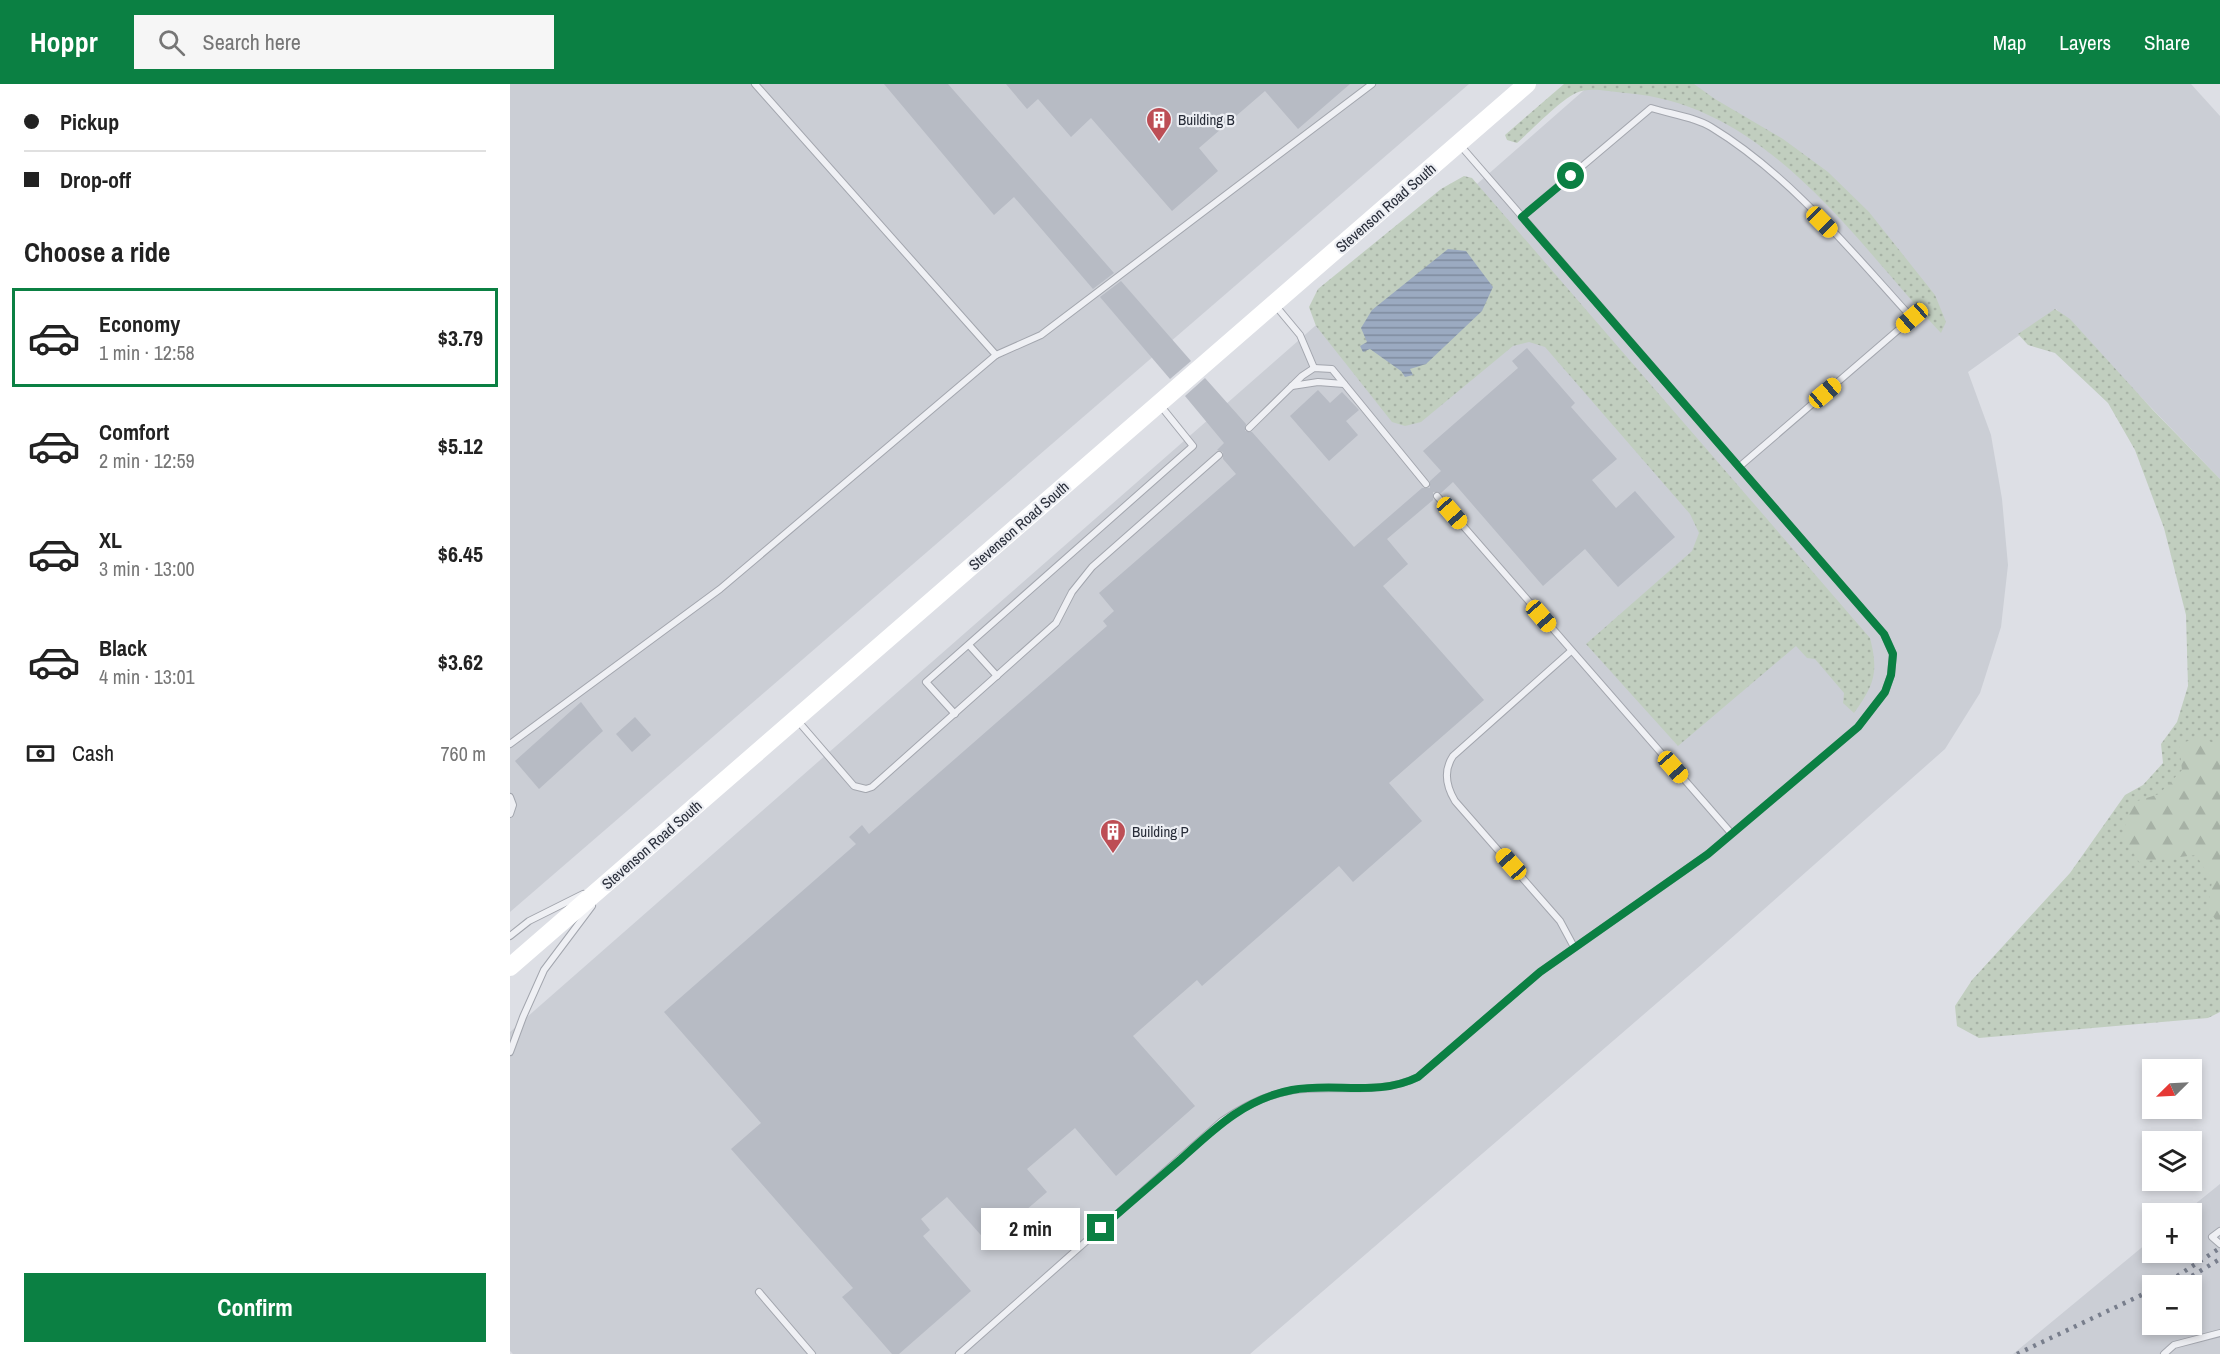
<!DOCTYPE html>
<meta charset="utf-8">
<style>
body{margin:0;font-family:"Archivo Narrow",sans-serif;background:#f6f6f6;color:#222;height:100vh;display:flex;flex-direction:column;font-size:22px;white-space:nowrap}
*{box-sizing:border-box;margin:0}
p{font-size:20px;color:#767676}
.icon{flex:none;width:33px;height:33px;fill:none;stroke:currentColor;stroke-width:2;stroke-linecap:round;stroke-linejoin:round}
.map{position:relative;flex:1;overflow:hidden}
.details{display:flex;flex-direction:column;background:#fff;width:510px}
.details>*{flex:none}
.top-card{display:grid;align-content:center;height:132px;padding:0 24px;background:#fff}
.needle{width:39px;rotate:246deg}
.controls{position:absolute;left:1632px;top:975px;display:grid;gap:12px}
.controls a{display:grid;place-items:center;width:60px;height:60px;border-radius:0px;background:#fff;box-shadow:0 3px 9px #0003;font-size:30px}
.end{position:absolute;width:27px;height:27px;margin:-14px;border:8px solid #0b8043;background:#fff;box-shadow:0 0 0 3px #fff}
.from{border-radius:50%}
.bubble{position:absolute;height:42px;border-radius:0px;background:#fff;box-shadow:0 3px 9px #0003;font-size:20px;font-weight:800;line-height:42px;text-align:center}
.car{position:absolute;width:18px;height:36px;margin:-18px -9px;border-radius:8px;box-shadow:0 0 4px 2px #0007;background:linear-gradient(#f5c518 24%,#345 0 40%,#f5c518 0 76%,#345 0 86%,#f5c518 0)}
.top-card b{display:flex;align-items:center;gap:21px;height:57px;font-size:22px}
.top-card b+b{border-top:2px solid #e0e0e0}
.top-card i{width:15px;height:15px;background:#222}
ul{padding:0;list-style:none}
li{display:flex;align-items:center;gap:18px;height:99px;margin:0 12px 9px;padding:0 12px;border:3px solid transparent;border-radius:0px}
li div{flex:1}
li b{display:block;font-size:22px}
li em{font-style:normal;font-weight:800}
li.on{border-color:#0b8043}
li>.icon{width:54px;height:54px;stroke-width:1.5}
h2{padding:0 24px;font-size:27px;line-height:72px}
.pay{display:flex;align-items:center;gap:15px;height:66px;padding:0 24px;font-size:22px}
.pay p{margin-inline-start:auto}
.button{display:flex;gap:12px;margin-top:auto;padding:12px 24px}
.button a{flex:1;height:69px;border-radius:0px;background:#0b8043;color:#fff;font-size:24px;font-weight:800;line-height:69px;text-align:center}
header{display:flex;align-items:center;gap:36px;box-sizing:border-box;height:84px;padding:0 30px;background:#0b8043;color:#fff}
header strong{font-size:28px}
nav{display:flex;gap:33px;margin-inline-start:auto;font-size:21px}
.search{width:420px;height:54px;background:#f6f6f6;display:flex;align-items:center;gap:15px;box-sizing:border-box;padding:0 21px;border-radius:0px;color:#767676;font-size:22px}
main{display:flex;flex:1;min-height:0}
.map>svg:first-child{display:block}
.built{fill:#cbced5;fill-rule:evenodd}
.grass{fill:url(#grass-dots)}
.forest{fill:url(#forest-firs)}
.water{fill:url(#water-rules)}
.building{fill:#b7bbc4}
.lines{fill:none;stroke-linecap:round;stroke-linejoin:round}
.lane-casing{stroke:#a3a6ae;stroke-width:8}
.lane{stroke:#eff0f4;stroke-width:6}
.secondary{stroke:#fff;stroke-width:18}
.rail{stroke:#787e8c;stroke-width:4.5;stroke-dasharray:3 6;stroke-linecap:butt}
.route{stroke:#0b8043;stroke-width:8}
.labels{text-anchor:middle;stroke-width:4.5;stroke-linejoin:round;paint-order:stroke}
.poi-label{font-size:15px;fill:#282d39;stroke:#eceef3;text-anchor:start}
.street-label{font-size:15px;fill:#282d39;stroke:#eceef3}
</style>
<header>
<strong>Hoppr</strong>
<div class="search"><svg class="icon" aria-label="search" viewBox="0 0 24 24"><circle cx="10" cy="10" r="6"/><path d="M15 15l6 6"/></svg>Search here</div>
<nav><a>Map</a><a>Layers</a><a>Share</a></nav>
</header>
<main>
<section class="details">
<div class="top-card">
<b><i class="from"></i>Pickup</b>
<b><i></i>Drop-off</b>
</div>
<h2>Choose a ride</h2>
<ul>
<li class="on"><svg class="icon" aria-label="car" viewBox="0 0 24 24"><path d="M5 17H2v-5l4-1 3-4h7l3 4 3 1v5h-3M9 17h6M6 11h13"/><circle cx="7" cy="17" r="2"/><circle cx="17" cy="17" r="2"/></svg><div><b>Economy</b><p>1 min · 12:58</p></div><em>$3.79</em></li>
<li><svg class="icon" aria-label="car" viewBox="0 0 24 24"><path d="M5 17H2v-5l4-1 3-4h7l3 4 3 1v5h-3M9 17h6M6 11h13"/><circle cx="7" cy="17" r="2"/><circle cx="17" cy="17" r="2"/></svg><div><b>Comfort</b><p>2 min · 12:59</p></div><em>$5.12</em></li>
<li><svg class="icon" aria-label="car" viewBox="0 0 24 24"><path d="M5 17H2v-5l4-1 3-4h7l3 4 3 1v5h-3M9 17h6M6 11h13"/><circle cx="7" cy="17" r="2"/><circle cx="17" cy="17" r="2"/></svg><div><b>XL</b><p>3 min · 13:00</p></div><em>$6.45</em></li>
<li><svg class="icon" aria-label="car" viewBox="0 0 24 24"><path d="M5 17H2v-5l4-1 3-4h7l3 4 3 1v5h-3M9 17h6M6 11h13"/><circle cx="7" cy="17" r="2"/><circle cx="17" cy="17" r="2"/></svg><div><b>Black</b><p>4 min · 13:01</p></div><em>$3.62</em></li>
</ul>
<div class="pay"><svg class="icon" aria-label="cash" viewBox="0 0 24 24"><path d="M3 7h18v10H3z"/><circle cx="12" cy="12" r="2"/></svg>Cash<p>760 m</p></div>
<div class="button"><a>Confirm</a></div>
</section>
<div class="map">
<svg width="1710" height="1270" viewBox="0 0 1710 1270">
<defs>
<pattern id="grass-dots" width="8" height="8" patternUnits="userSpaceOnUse" patternTransform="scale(1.5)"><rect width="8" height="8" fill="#c1cebf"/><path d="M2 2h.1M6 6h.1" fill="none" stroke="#a6b1a5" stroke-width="1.8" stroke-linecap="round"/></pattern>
<pattern id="forest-firs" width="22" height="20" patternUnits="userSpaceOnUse" patternTransform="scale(1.5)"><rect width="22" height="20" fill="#c1cebf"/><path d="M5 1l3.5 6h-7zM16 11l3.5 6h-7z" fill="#a6b1a5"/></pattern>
<pattern id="water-rules" width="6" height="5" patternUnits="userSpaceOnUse" patternTransform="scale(1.5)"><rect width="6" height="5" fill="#9baac1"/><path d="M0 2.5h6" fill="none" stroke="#7e8b9e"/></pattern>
</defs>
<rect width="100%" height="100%" fill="#dddfe5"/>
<g class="built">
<polygon points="0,0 959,0 0,828"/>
<polygon points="1081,0 1681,0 1710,32 1710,395 1546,225 1458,288 1481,351 1492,415 1498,481 1491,543 1470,609 1435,665 1191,881 740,1270 3,1270 0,1267 0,948"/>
<path d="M1710,1100V1270H1503L1642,1155V1168H1682V1130L1674,1129ZM1642,1202H1682V1240H1642Z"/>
</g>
<g class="grass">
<path d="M1054,0H1184L1205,15L1273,55L1318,88L1359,128L1425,211L1436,238L1431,249C1343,155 1257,20 1116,9C1102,8 1079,2 1066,9C1049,17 1022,46 1007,59L997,56L995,51Z"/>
<path d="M954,92L962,94L1360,554C1369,589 1364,601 1344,629L1333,619L1334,609L1305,575L1297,574L1286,562L1168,662L1076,560L1182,467L1189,449L1180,430L1035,263L1019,258L1003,262L911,338L895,342L882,338L806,242L799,223L808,205L931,105Z"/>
<polygon points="1545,225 1560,235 1642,325 1710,395 1710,928 1698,934 1469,954 1447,942 1445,922 1462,896 1560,789 1615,711 1633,701 1653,679 1651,660 1667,638 1678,602 1676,531 1654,444 1625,366 1598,319 1545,269 1518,261 1508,250"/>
</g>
<polygon class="forest" points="1690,653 1710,662 1710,841 1698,826 1702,797 1686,771 1629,778 1613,751 1621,719 1649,710 1672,686 1669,660"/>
<polygon class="water" points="938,165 956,167 983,203 972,227 916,280 900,285 903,291 895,293 891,287 860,265 853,268 850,262 857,258 851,244 862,226"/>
<g class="building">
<polygon points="374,0 438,0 604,189 583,205 504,113 484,131"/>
<polygon points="496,0 840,0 788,45 755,7 689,64 708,87 662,127 581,34 561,53 528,15 517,25"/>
<polygon points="611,197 681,277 660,295 590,213"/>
<polygon points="1017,264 1065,319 1061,323 1107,375 1082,396 1106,424 1125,407 1165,453 1108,503 1075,465 1033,502 943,398 931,409 923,408 923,416 877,455 898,480 873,502 974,616 879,699 912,737 843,798 829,782 692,902 687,896 623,952 685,1022 606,1092 565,1044 517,1085 537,1108 478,1159 437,1113 411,1135 420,1146 413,1152 461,1207 389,1270 382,1270 332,1213 343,1204 221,1065 251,1039 154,928 346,760 339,753 352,741 359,750 597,542 593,537 604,527 589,509 726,390 713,375 713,368 707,366 714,359 675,312 695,294 736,340 735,347 742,348 844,463 912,404 920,404 920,397 931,387 913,367 1008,284 1002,277"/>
<polygon points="808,306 820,319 832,308 849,326 836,337 848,351 819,377 780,332"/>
<polygon points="71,618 93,647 29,705 5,677"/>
<polygon points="125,633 141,651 122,668 106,650"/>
</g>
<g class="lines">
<defs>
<g id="lane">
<path d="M1012,133L1141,24C1160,30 1185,33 1201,43C1280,91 1341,167 1402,234L1229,383"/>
<polyline points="765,221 790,251 804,284"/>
<polyline points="486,271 531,251 862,0"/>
<polyline points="782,302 808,298 834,300"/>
<polyline points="739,344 792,292 804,284 822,285 916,400"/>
<polyline points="927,412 1221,749"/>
<polyline points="459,561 487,592"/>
<path d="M1061,567L943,672C933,687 936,702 945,717L1050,837L1064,863"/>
<polyline points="445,630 416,598 683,362 650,321"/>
<polyline points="287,636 344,702 356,705 362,703 546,539 562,508 582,483 709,371"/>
<polyline points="0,660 210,505 486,271 245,0"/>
<polyline points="0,713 3,721 0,730"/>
<polyline points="0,852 19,837 73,810"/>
<polyline points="0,968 13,933 34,886 82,822"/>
<polyline points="1710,1147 1702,1153 1710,1160"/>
<polyline points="249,1208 302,1270"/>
<path d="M449,1270L712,1037C734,1022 757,1010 784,1006C826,1000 869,1012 908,993L1030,888L1198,770L1348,643L1375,608L1381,591L1383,570L1374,550L950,61"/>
<polyline points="1654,1270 1664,1261 1710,1249"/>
</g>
</defs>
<use href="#lane" class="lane-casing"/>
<use href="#lane" class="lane"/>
<polyline class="secondary" points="0,883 1017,0"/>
<g class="rail">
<polyline points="1682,1192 1710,1175"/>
<polyline points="1652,1202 1710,1164"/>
<polyline points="1507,1270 1642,1206"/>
</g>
</g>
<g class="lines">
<path class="route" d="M591,1144C618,1121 644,1098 671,1075C705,1044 735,1015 782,1006C824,998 868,1013 908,993L1030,888L1198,770L1348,643L1375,608L1381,591L1383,570L1374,550L1012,133L1061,92"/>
</g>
<defs>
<symbol id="building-pin" viewBox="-11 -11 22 30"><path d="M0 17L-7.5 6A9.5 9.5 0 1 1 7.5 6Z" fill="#bd4e55" stroke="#eceef3"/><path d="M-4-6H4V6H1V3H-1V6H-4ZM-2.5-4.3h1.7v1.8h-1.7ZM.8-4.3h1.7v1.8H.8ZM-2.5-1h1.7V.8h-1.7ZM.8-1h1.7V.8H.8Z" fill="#fff"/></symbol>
</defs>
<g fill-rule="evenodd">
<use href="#building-pin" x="634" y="21" width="30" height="40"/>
<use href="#building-pin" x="588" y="733" width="30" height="40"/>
</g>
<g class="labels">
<g class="poi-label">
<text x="668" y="41">Building B</text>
<text x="622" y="753">Building P</text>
</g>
<g class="street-label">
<text transform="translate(876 124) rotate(-41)" y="5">Stevenson Road South</text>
<text transform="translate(509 442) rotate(-41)" y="5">Stevenson Road South</text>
<text transform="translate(142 761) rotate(-41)" y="5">Stevenson Road South</text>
</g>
</g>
</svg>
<div class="controls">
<a><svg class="needle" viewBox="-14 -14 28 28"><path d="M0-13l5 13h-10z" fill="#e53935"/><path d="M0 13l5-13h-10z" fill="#767676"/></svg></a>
<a><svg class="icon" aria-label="layers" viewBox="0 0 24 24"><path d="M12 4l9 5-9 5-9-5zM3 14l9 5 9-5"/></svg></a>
<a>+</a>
<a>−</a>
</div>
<i class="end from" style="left:1061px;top:92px"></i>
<i class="end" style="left:591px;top:1144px"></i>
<div class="bubble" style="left:471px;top:1124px;width:99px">2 min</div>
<i class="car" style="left:1312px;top:138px;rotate:135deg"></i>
<i class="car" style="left:1402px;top:234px;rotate:229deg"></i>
<i class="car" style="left:1315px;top:309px;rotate:50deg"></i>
<i class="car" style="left:942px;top:429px;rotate:139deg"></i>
<i class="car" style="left:1031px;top:532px;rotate:139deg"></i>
<i class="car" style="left:1163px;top:683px;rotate:139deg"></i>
<i class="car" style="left:1001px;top:780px;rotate:318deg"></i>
</div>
</main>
